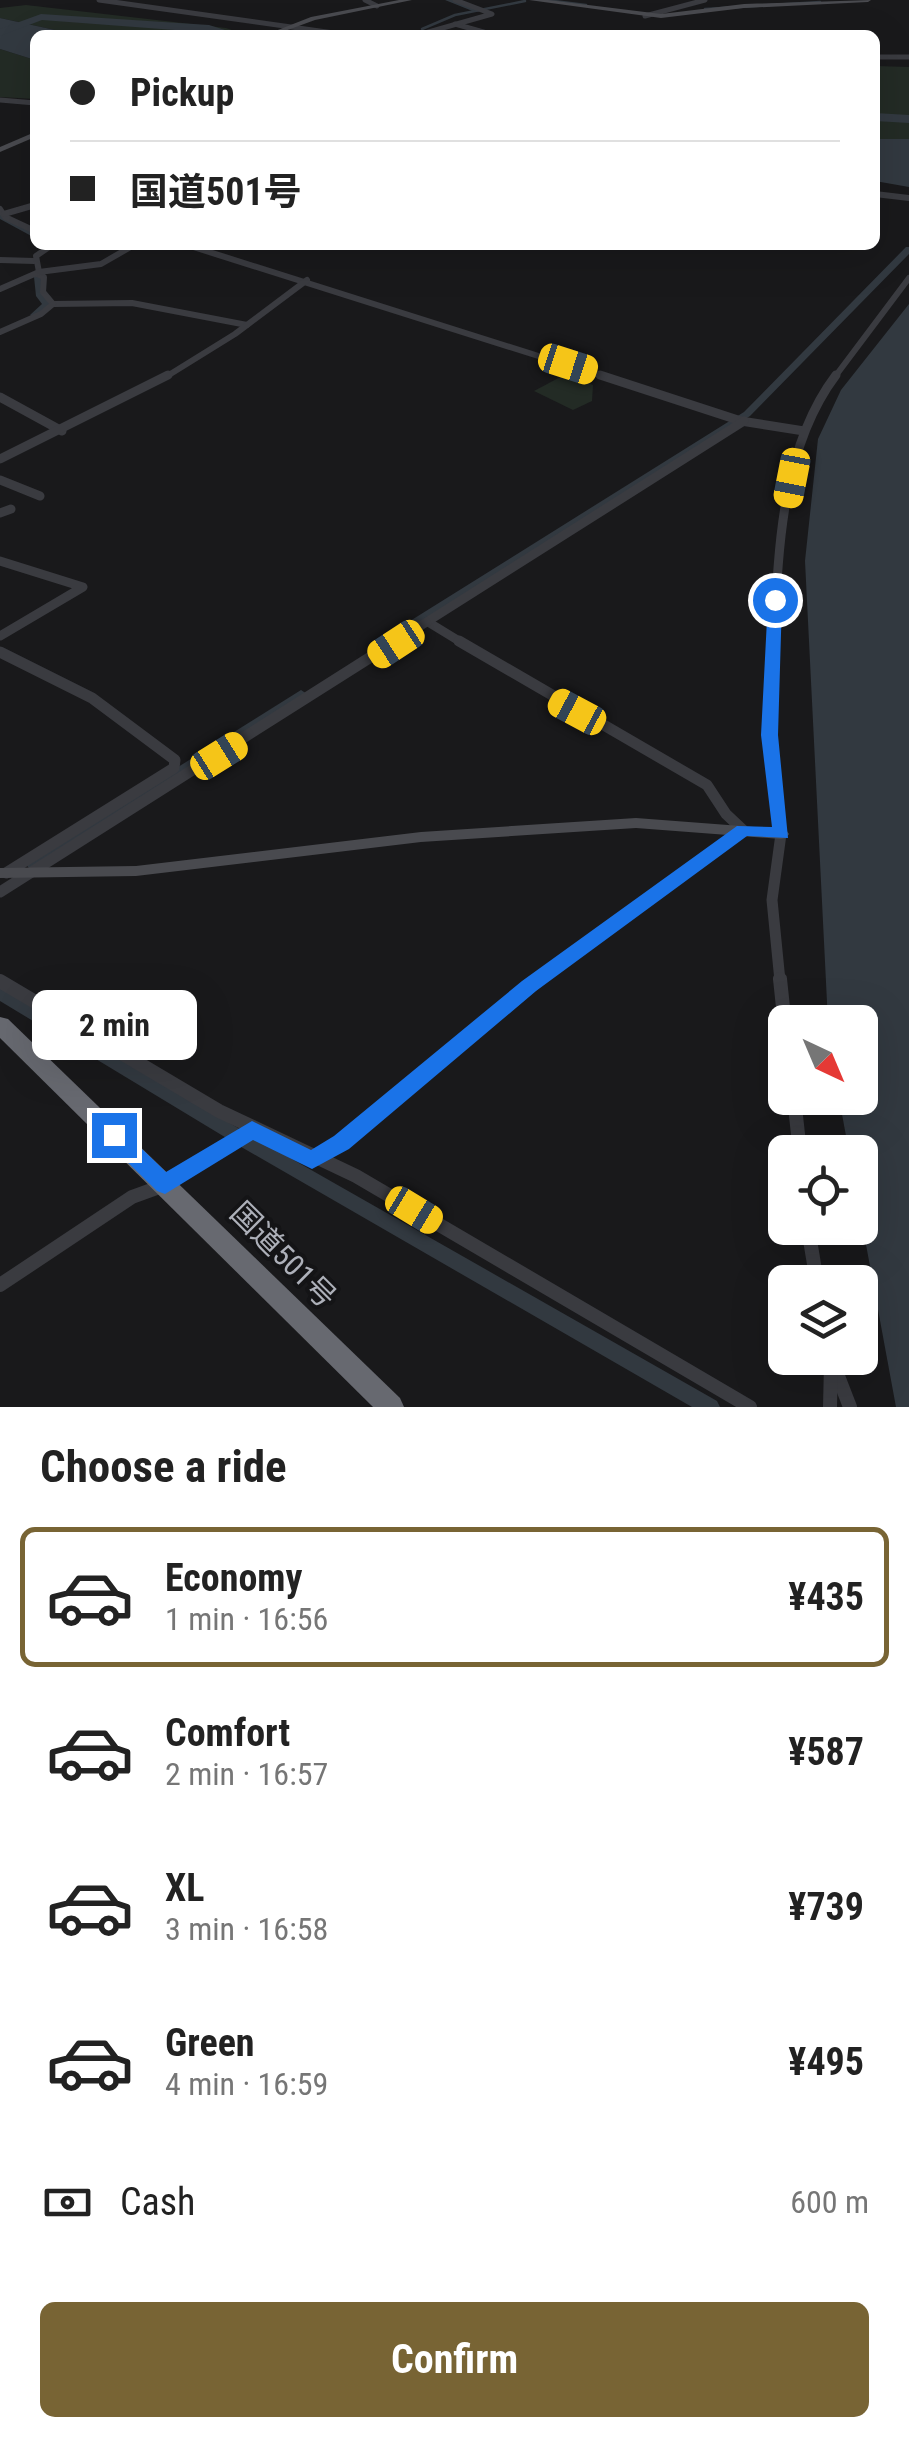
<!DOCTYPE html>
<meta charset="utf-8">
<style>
body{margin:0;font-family:"Roboto Condensed","Noto Sans JP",sans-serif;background:#f6f6f6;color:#222;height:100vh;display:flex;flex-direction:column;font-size:38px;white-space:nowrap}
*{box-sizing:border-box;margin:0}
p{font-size:32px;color:#767676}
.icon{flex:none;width:55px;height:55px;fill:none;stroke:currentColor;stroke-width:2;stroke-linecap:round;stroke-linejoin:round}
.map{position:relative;height:1407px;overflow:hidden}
.side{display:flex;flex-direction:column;background:#fff;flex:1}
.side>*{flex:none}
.hud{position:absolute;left:30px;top:30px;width:850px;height:220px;border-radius:15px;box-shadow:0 10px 40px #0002;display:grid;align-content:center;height:220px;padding:0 40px;background:#fff}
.needle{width:65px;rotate:136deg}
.buttons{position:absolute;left:768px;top:1005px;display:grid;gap:20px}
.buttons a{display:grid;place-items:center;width:110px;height:110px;border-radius:15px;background:#fff;box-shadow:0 10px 40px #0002;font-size:50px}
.end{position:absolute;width:45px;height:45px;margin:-22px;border:12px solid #1a73e8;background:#fff;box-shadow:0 0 0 5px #fff}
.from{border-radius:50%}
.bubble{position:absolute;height:70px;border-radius:15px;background:#fff;box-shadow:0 10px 40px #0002;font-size:32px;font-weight:700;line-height:70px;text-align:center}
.car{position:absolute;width:30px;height:60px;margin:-30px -15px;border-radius:12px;box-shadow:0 0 8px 2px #0007;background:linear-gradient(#f5c518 24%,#345 0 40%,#f5c518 0 76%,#345 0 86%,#f5c518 0)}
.hud b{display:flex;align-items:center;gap:35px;height:95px;font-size:38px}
.hud b+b{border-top:2px solid #e0e0e0}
.hud i{width:25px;height:25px;background:#222}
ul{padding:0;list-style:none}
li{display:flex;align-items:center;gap:30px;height:140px;margin:0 20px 15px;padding:0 20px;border:5px solid transparent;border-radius:15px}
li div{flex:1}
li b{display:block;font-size:38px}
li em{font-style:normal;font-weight:700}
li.on{border-color:#786434}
li>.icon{width:90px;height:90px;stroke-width:1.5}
h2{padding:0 40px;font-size:45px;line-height:120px}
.pay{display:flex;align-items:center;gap:25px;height:110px;padding:0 40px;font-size:38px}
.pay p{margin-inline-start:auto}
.action{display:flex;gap:20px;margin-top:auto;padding:20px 40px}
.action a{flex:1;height:115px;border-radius:15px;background:#786434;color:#fff;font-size:40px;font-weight:700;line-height:115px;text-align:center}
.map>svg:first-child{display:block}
.green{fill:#232b25}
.water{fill:#323940}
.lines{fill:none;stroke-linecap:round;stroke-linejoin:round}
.stream{stroke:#323940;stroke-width:2.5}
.canal{fill:#323940;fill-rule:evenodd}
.river{fill:#323940;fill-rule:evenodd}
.street-far4{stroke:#3a3b40;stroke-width:5}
.street-far3{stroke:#3a3b40;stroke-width:6}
.street-far2{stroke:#3a3b40;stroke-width:9}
.street-far1{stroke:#3a3b40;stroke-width:11}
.street{stroke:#3a3b40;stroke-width:14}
.secondary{fill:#494a4f;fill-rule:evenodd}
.highway{fill:#676970;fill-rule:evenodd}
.route{fill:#1a73e8}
.labels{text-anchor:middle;stroke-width:8;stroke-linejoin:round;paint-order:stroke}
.near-street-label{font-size:30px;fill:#adb0b9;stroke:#141416}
</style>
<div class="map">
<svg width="909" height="1407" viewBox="0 0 909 1407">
<rect width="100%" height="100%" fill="#19191b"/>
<g class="green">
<polygon points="26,5 226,28 247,35 78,35 0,18 0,8"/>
<polygon points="0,49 35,60 35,99 0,97"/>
<polygon points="875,66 909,67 909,139 875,139"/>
<polygon points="566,374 593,385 592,401 573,410 534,391"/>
</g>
<g class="water">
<polygon points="0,18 78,35 35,35 35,60 0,49"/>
<polygon points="875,139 909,139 909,187 875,181"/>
<polygon points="909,304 909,1407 896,1407 860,1212 860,1152 849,1152 839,1098 860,1098 860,1022 828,1022 805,561 818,439 841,390"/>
</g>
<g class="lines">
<g class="stream">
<polyline points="546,0 586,5"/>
<polyline points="705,9 820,2"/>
<polyline points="422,29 455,15 525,1"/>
</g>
<g class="canal">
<polygon points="445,0 453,0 480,11 475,12"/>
<polygon points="0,214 35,233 35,238 0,219"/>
<polygon points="906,247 909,247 909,254 750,416 386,647 378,647 376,644 378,641 744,412"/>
<polygon points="38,274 42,277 44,296 51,304 34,318 30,315 42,304 36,296 34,277"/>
<polygon points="301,690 307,694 305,697 38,867 28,867 26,864 28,861"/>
<polygon points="0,988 255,1138 717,1401 720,1407 692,1407 243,1148 0,1001"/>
</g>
<g class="river">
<polygon points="41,14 209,25 241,35 42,20 0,36 0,29"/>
<polygon points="875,113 909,115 909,123 875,121"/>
</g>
<g class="street-far4">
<polyline points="99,0 348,35"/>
<polyline points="365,0 377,6"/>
<polyline points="645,16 705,0"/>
<polyline points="455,24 494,35"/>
<polyline points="418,35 492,14 455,0"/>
<polyline points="875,57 909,57"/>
<polyline points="0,100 35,103"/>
</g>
<g class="street-far3">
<polyline points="875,194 909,198"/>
<polyline points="0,209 5,217 35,231"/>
<polyline points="4,214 35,205"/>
<polyline points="187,245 608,378"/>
<polyline points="0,260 34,261"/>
<polyline points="39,272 36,256 52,245"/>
<polyline points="37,274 44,277 43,292 53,304 132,303 247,325"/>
<polyline points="0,289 39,272 101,264 134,245"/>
<polyline points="0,332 41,314 53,304"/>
<polyline points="164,378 235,334 307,280"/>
<polyline points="834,378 909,278"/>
</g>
<g class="street-far2">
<polyline points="600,375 741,421 804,431"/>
<polyline points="0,397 62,431"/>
<polyline points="0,459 168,375"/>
<polyline points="0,480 40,496"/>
<polyline points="0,513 11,509"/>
<polyline points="0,561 83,587 0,636"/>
<polyline points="428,622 464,644"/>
<polyline points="392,644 744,421"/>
<path d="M774,644C778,555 780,449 836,375"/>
</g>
<g class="street-far1">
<polyline points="459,641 707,785 726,814 743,830 536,981"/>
<polyline points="774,641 770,735 781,834 772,900 780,981"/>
<polyline points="0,652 92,698 175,760 174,768 6,873"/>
<polyline points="0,892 396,641"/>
</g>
<g class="street">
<polyline points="780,979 785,1026"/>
<polyline points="0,981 219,1111 356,1176 750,1407"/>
<polyline points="794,1098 800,1152"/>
<polyline points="312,1160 342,1143 539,979"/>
<polyline points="808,1228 817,1282"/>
<polyline points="0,1285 132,1197 165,1185 252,1130"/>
<polyline points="831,1358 850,1407"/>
<polyline points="830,1407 831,1364"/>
</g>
<g class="secondary">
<polygon points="399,0 412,0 315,20 274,35 265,35 311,17"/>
<polygon points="529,0 548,0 661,14 744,4 871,0 868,2 744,8 661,18"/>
<polygon points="35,132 35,137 0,152 0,147"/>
<polygon points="636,818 781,829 786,830 789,834 786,838 781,839 636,828 421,842 136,876 0,878 0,868 136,866 421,832"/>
</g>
<polygon class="highway" points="0,1017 8,1019 400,1398 404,1407 373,1407 0,1038"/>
</g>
<polygon class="route" points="775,596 782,600 778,735 788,838 747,836 536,991 349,1149 312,1169 253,1140 165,1194 157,1191 106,1141 103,1135 106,1129 121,1129 166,1172 252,1121 311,1150 334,1136 522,981 737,826 772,827 761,735 768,600"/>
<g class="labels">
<g class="near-street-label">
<text transform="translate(283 1255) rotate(45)" y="10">国道501号</text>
</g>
</g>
</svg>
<div class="buttons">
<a><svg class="needle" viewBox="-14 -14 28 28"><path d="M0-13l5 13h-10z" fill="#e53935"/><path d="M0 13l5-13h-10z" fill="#767676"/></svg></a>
<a><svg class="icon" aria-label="locate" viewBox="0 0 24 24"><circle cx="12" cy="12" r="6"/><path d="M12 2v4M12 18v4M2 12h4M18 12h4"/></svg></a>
<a><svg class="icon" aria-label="layers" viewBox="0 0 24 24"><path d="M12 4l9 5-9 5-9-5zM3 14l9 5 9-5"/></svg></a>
</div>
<i class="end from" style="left:775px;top:600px"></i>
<i class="end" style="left:114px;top:1135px"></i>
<div class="bubble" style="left:32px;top:990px;width:165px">2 min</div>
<i class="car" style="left:568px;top:364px;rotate:108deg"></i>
<i class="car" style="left:792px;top:478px;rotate:191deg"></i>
<i class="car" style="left:396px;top:644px;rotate:237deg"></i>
<i class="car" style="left:577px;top:712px;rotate:298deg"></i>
<i class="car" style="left:219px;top:756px;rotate:58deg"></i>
<i class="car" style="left:414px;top:1210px;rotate:121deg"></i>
<div class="hud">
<b><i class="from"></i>Pickup</b>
<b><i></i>国道501号</b>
</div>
</div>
<section class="side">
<h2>Choose a ride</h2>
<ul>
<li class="on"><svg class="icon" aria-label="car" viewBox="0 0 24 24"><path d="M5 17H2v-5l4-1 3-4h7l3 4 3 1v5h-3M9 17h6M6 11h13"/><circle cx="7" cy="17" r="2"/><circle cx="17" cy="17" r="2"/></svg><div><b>Economy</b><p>1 min · 16:56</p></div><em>¥435</em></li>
<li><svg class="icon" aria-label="car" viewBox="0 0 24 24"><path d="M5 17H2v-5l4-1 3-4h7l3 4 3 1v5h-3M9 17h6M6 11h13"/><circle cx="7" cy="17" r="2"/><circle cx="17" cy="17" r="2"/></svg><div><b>Comfort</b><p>2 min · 16:57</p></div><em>¥587</em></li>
<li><svg class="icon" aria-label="car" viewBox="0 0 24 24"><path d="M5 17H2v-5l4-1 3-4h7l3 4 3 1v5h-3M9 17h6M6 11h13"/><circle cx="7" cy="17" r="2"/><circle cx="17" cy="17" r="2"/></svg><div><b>XL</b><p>3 min · 16:58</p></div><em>¥739</em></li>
<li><svg class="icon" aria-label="car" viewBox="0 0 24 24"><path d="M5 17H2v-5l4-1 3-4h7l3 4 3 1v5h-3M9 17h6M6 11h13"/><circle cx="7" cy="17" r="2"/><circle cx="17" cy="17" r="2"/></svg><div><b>Green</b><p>4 min · 16:59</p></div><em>¥495</em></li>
</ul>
<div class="pay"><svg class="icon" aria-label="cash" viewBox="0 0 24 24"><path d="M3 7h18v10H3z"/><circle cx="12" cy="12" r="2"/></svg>Cash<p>600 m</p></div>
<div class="action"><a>Confirm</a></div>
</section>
